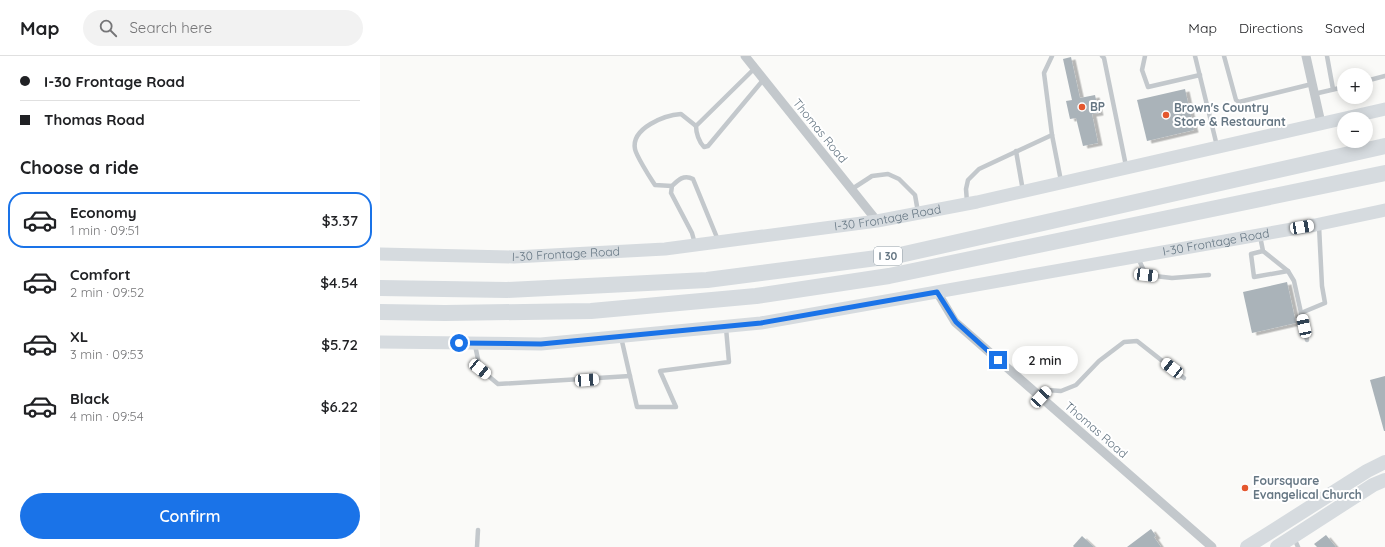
<!DOCTYPE html>
<meta charset="utf-8">
<style>
body{margin:0;font-family:Quicksand,sans-serif;background:#f2f2f2;color:#202124;height:100vh;display:flex;flex-direction:column;font-size:15px;white-space:nowrap}
*{box-sizing:border-box;margin:0}
p{font-size:13px;color:#757577}
.icon{flex:none;width:22px;height:22px;fill:none;stroke:currentColor;stroke-width:2;stroke-linecap:round;stroke-linejoin:round}
.map{position:relative;flex:1;overflow:hidden}
.side{display:flex;flex-direction:column;background:#fff;width:380px}
.side>*{flex:none}
.banner{display:grid;align-content:center;height:88px;padding:0 20px;background:#fff}
.fabs{position:absolute;left:957px;top:12px;display:grid;gap:8px}
.fabs a{display:grid;place-items:center;width:36px;height:36px;border-radius:50%;background:#fff;box-shadow:0 2px 10px #0003;font-size:20px}
.end{position:absolute;width:18px;height:18px;margin:-9px;border:5px solid #1a73e8;background:#fff;box-shadow:0 0 0 2px #fff}
.from{border-radius:50%}
.bubble{position:absolute;height:28px;border-radius:14px;background:#fff;box-shadow:0 2px 10px #0003;font-size:13px;font-weight:600;line-height:28px;text-align:center}
.car{position:absolute;width:12px;height:24px;margin:-12px -6px;border-radius:5px;box-shadow:0 0 3px 1px #0007;background:linear-gradient(#fff 24%,#345 0 40%,#fff 0 76%,#345 0 86%,#fff 0)}
.banner b{display:flex;align-items:center;gap:14px;height:38px;font-size:15px}
.banner b+b{border-top:1px solid #e0e0e0}
.banner i{width:10px;height:10px;background:#202124}
ul{padding:0;list-style:none}
li{display:flex;align-items:center;gap:12px;height:56px;margin:0 8px 6px;padding:0 12px;border:2px solid transparent;border-radius:16px}
li div{flex:1}
li b{display:block;font-size:15px}
li em{font-style:normal;font-weight:600}
li.selected{border-color:#1a73e8}
li>.icon{width:36px;height:36px;stroke-width:1.5}
h2{padding:0 20px;font-size:18px;line-height:48px}
.cta{display:flex;gap:8px;margin-top:auto;padding:8px 20px}
.cta a{flex:1;height:46px;border-radius:24px;background:#1a73e8;color:#fff;font-size:16px;font-weight:600;line-height:46px;text-align:center}
header{display:flex;align-items:center;gap:24px;box-sizing:border-box;height:56px;padding:0 20px;background:#fff;border-bottom:1px solid #e0e0e0}
header strong{font-size:19px}
nav{display:flex;gap:22px;margin-inline-start:auto;font-size:14px}
.search{width:280px;height:36px;background:#f2f2f2;display:flex;align-items:center;gap:10px;box-sizing:border-box;padding:0 14px;border-radius:22px;color:#757577;font-size:15px}
main{display:flex;flex:1;min-height:0}
.map>svg:first-child{display:block}
.building{fill:#aab3b9;filter:url(#shadow)}
.lines{fill:none;stroke-linecap:round;stroke-linejoin:round}
.lane{stroke:#c3c8cc;stroke-width:4.5}
.street{stroke:#c3c8cc;stroke-width:9}
.secondary{stroke:#d6dbdf;stroke-width:13}
.primary{stroke:#d6dbdf;stroke-width:14}
.highway{stroke:#d6dbdf;stroke-width:16}
.route{stroke:#1a73e8;stroke-width:5}
.poi-dot{fill:#e4572e;stroke:#fff;stroke-width:1.5}
.labels{text-anchor:middle;stroke-width:4;stroke-linejoin:round;paint-order:stroke}
.shield{fill:#fff;stroke:#939fa8;stroke-width:1}
.shield-label{font-size:11px;font-weight:bold;fill:#657683}
.poi-label{font-size:12px;font-weight:bold;fill:#657683;stroke:#fff;text-anchor:start}
.street-label{font-size:12px;fill:#657683;stroke:#fff}
</style>
<header>
<strong>Map</strong>
<div class="search"><svg class="icon" aria-label="search" viewBox="0 0 24 24"><circle cx="10" cy="10" r="6"/><path d="M15 15l6 6"/></svg>Search here</div>
<nav><a>Map</a><a>Directions</a><a>Saved</a></nav>
</header>
<main>
<section class="side">
<div class="banner">
<b><i class="from"></i>I-30 Frontage Road</b>
<b><i></i>Thomas Road</b>
</div>
<h2>Choose a ride</h2>
<ul>
<li class="selected"><svg class="icon" aria-label="car" viewBox="0 0 24 24"><path d="M5 17H2v-5l4-1 3-4h7l3 4 3 1v5h-3M9 17h6M6 11h13"/><circle cx="7" cy="17" r="2"/><circle cx="17" cy="17" r="2"/></svg><div><b>Economy</b><p>1 min · 09:51</p></div><em>$3.37</em></li>
<li><svg class="icon" aria-label="car" viewBox="0 0 24 24"><path d="M5 17H2v-5l4-1 3-4h7l3 4 3 1v5h-3M9 17h6M6 11h13"/><circle cx="7" cy="17" r="2"/><circle cx="17" cy="17" r="2"/></svg><div><b>Comfort</b><p>2 min · 09:52</p></div><em>$4.54</em></li>
<li><svg class="icon" aria-label="car" viewBox="0 0 24 24"><path d="M5 17H2v-5l4-1 3-4h7l3 4 3 1v5h-3M9 17h6M6 11h13"/><circle cx="7" cy="17" r="2"/><circle cx="17" cy="17" r="2"/></svg><div><b>XL</b><p>3 min · 09:53</p></div><em>$5.72</em></li>
<li><svg class="icon" aria-label="car" viewBox="0 0 24 24"><path d="M5 17H2v-5l4-1 3-4h7l3 4 3 1v5h-3M9 17h6M6 11h13"/><circle cx="7" cy="17" r="2"/><circle cx="17" cy="17" r="2"/></svg><div><b>Black</b><p>4 min · 09:54</p></div><em>$6.22</em></li>
</ul>
<div class="cta"><a>Confirm</a></div>
</section>
<div class="map">
<svg width="1005" height="491" viewBox="0 0 1005 491">
<defs>
<filter id="shadow"><feDropShadow dx="4.5" dy="2.5" stdDeviation="0" flood-color="#0004"/></filter>
</defs>
<rect width="100%" height="100%" fill="#fafaf8"/>
<g class="building">
<polygon points="691,1 700,42 715,39 719,57 712,58 718,87 703,90 696,62 690,63 686,45 692,44 683,3"/>
<polygon points="805,33 814,74 767,85 757,44"/>
<polygon points="907,226 916,267 872,277 863,236"/>
<polygon points="1005,320 1005,375 1004,375 990,324"/>
<polygon points="771,473 776,480 774,481 781,491 747,491"/>
<polygon points="946,479 956,491 937,491 934,488"/>
<polygon points="702,480 714,491 694,491 693,490"/>
</g>
<g class="lines">
<g class="lane">
<polyline points="672,0 664,17 672,79 681,125"/>
<polyline points="722,0 724,2 746,110"/>
<polyline points="765,0 762,14 768,31 820,19"/>
<polyline points="815,0 837,90"/>
<polyline points="844,0 856,44 859,46 932,28"/>
<polyline points="947,0 953,33"/>
<path d="M375,12L316,70C316,77 319,86 324,91L328,90L384,23"/>
<polyline points="986,25 1005,20"/>
<polyline points="934,38 964,31"/>
<polyline points="636,95 643,135"/>
<path d="M292,130L275,129L273,126C269,120 256,99 255,93C251,72 285,59 301,58L316,70"/>
<polyline points="472,133 492,120 508,118 519,123 535,139 538,156"/>
<polyline points="587,146 586,133 588,124 599,113 672,79"/>
<polyline points="880,180 883,195 908,215 914,225 927,284"/>
<path d="M315,188L312,177L291,137L292,130C298,124 304,118 313,123L338,184"/>
<polyline points="883,195 871,198 874,221 908,215"/>
<polyline points="758,202 766,219 792,222 829,219"/>
<polyline points="921,257 945,247 942,230 939,170"/>
<polyline points="241,281 257,351 296,351 280,315 349,306 346,272"/>
<polyline points="95,289 100,313 118,328 250,320"/>
<polyline points="661,341 667,334 681,335 696,329 719,305 744,286 757,285 804,322"/>
<polyline points="914,482 918,491"/>
<polyline points="97,491 98,474"/>
</g>
<g class="street">
<polyline points="365,0 497,165"/>
<polyline points="926,0 941,67"/>
<polyline points="557,236 575,266 832,491"/>
</g>
<g class="secondary">
<path id="s1" d="M0,198L134,201L285,193L497,165L597,146L1005,53"/>
<path id="s2" d="M0,286L161,288L381,267L935,169L1005,154"/>
</g>
<g class="primary">
<polyline points="867,491 987,415 1005,406"/>
<polyline points="897,491 993,429 1005,424"/>
</g>
<g class="highway">
<polyline points="0,232 127,234 327,224 520,199 1005,90"/>
<polyline points="0,256 65,257 211,255 376,240 509,220 1005,117"/>
</g>
</g>
<g class="lines">
<polyline class="route" points="79,287 161,288 381,267 557,236 576,266 618,304"/>
</g>
<g class="poi-dot">
<circle cx="702" cy="51" r="4"/>
<circle cx="786" cy="59" r="4"/>
<circle cx="865" cy="432" r="4"/>
</g>
<g class="labels">
<rect class="shield" x="494" y="191" width="28" height="18" rx="3"/>
<g class="shield-label">
<text x="508" y="204">I 30</text>
</g>
<g class="poi-label">
<text x="710" y="55">BP</text>
<text x="794" y="56">Brown's Country<tspan x="794" dy="14">Store &amp; Restaurant</tspan></text>
<text x="873" y="429">Foursquare<tspan x="873" dy="14">Evangelical Church</tspan></text>
</g>
<g class="street-label">
<text transform="translate(440 75) rotate(51)" y="4">Thomas Road</text>
<text dy="4" stroke="none"><textPath href="#s1" startOffset="510">I-30 Frontage Road</textPath></text>
<text dy="4" stroke="none"><textPath href="#s2" startOffset="844">I-30 Frontage Road</textPath></text>
<text dy="4" stroke="none"><textPath href="#s1" startOffset="186">I-30 Frontage Road</textPath></text>
<text transform="translate(716 374) rotate(41)" y="4">Thomas Road</text>
</g>
</g>
</svg>
<div class="fabs">
<a>+</a>
<a>−</a>
</div>
<i class="end from" style="left:79px;top:287px"></i>
<i class="end" style="left:618px;top:304px"></i>
<div class="bubble" style="left:632px;top:290px;width:66px">2 min</div>
<i class="car" style="left:922px;top:171px;rotate:80deg"></i>
<i class="car" style="left:766px;top:219px;rotate:97deg"></i>
<i class="car" style="left:924px;top:270px;rotate:348deg"></i>
<i class="car" style="left:792px;top:312px;rotate:308deg"></i>
<i class="car" style="left:100px;top:313px;rotate:129deg"></i>
<i class="car" style="left:207px;top:324px;rotate:86deg"></i>
<i class="car" style="left:661px;top:341px;rotate:43deg"></i>
</div>
</main>
